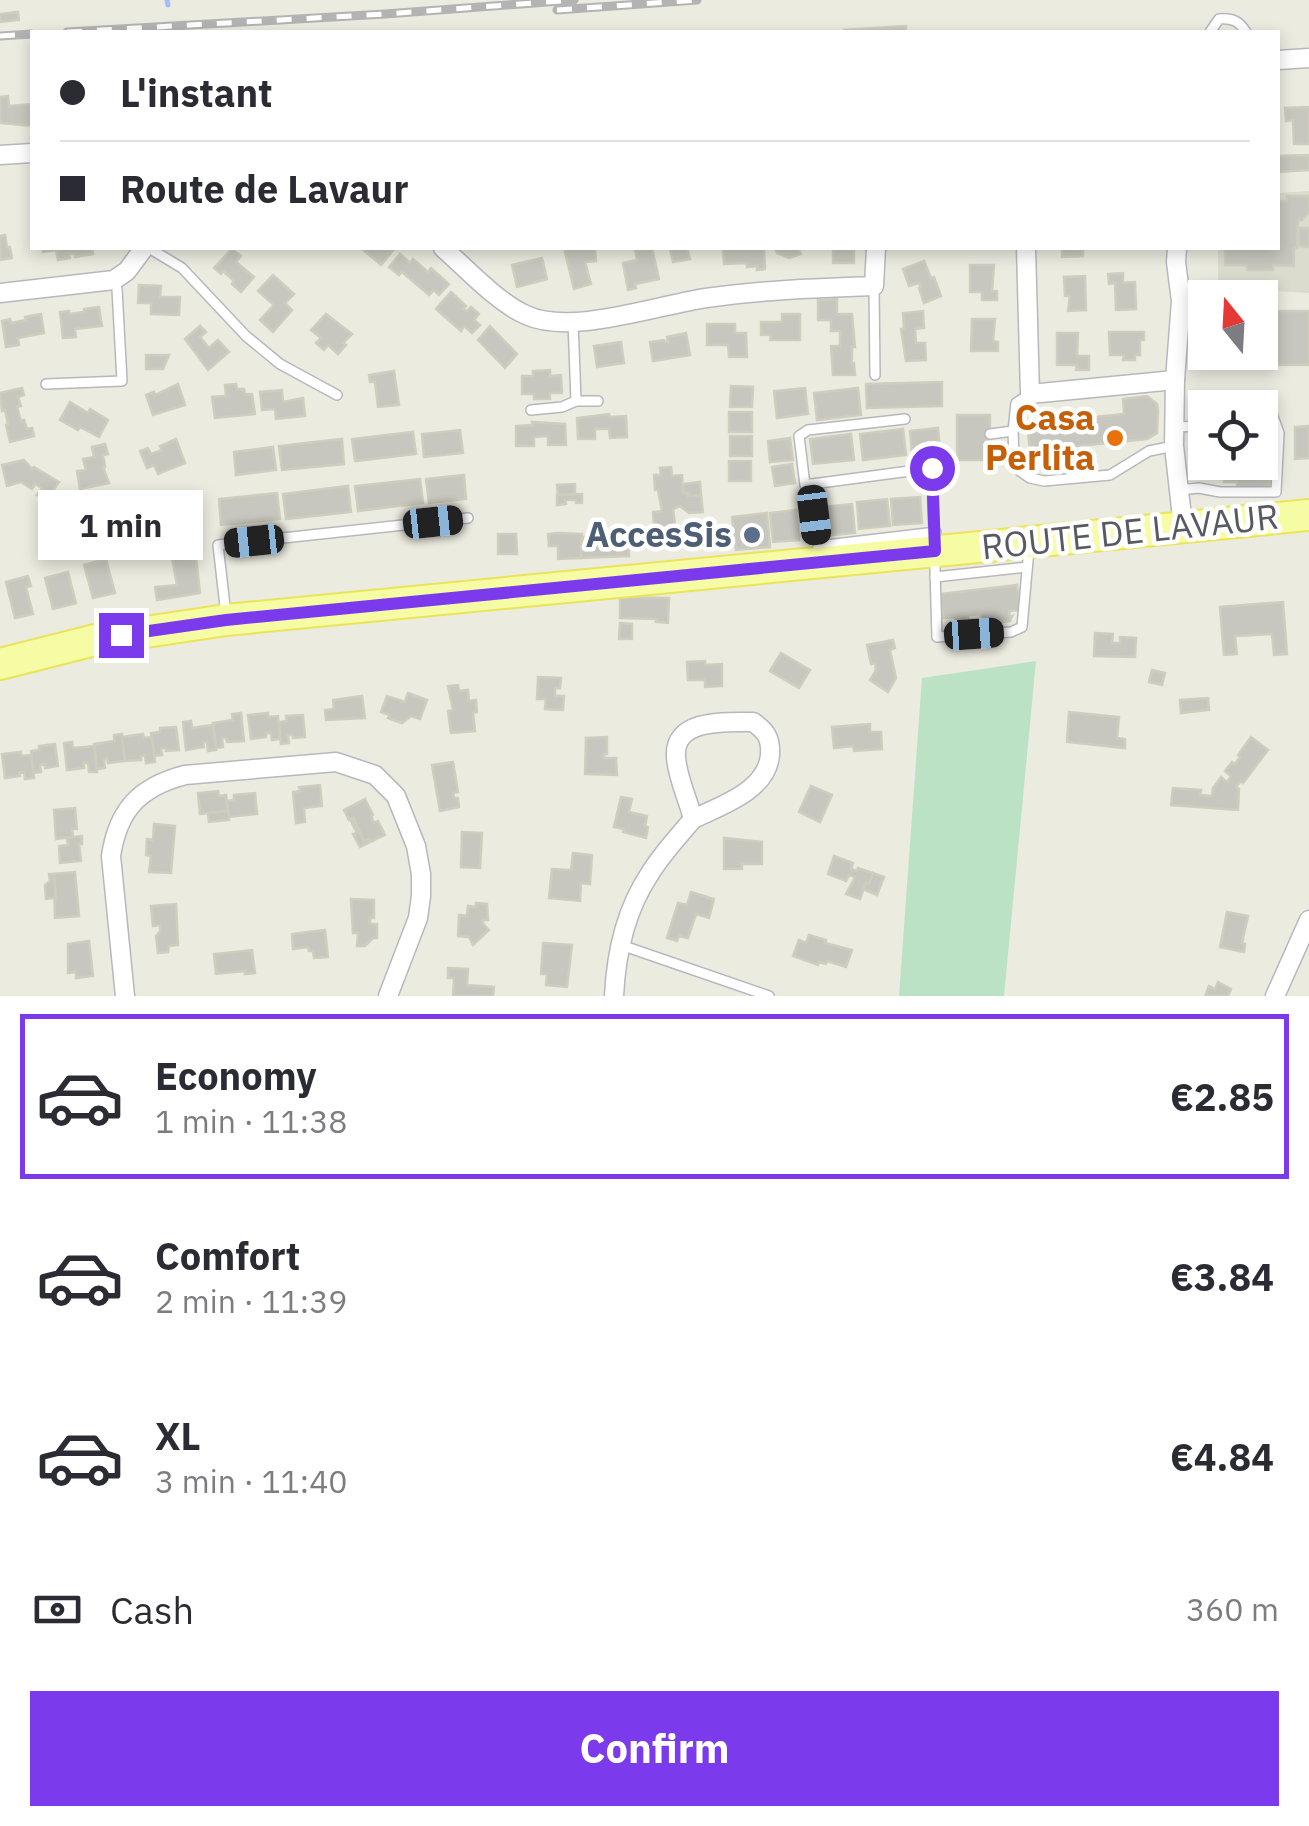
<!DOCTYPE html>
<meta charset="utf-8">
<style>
body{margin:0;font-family:"IBM Plex Sans",sans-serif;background:#f2f2f3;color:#2b2b33;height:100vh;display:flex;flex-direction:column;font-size:38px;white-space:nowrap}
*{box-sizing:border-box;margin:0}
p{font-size:32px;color:#7c7c81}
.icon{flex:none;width:55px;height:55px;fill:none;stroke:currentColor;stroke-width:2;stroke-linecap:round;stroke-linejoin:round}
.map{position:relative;height:996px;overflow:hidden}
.panel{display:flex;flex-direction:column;background:#fff;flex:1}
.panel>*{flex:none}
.hud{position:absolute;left:30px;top:30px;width:1250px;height:220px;border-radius:0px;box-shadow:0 5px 15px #0003;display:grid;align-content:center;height:220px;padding:0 30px;background:#fff}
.needle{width:65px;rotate:342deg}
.buttons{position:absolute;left:1188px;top:280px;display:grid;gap:20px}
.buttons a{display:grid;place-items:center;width:90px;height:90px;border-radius:0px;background:#fff;box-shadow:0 5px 15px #0003;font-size:50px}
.end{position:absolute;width:45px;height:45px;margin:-22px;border:12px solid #7c3aed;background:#fff;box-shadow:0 0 0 5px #fff}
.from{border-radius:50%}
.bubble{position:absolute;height:70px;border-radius:0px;background:#fff;box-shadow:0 5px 15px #0003;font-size:32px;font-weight:800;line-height:70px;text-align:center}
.car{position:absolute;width:30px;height:60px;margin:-30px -15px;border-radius:12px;box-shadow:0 0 8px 2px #0007;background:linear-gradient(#222 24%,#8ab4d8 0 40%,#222 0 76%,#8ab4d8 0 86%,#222 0)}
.hud b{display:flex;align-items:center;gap:35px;height:95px;font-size:38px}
.hud b+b{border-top:2px solid #e1e1e2}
.hud i{width:25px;height:25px;background:#2b2b33}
ul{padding:18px 0 0;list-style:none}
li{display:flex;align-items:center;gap:30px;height:165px;margin:0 20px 15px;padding:0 10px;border:5px solid transparent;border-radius:0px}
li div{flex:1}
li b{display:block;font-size:38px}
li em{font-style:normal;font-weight:800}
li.on{border-color:#7c3aed}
li>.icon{width:90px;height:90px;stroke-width:1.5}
.pay{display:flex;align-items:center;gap:25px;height:110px;padding:0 30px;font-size:38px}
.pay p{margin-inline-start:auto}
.cta{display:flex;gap:20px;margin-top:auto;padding:20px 30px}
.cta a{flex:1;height:115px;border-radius:0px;background:#7c3aed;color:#fff;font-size:40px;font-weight:800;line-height:115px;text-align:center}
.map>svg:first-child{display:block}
.education{fill:#dbdbce}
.green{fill:#bce2c5}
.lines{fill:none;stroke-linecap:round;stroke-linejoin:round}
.stream{stroke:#9fbefb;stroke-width:5}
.building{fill:#c8c7bf;stroke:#cfcebe;stroke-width:2.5}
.service-casing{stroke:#b7b8be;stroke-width:12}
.minor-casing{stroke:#b7b8be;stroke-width:21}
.primary-casing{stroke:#ebe459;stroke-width:34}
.service{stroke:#fff;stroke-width:9}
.minor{stroke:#fff;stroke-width:18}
.primary{stroke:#f6fca4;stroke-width:30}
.rail-casing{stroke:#b3b3b4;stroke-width:9}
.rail{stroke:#fff;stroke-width:5;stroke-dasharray:15;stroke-linecap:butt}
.route{stroke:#7c3aed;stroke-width:12}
.food-dot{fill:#e8710a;stroke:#fff;stroke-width:4}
.service-dot{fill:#5c6f8a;stroke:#fff;stroke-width:4}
.labels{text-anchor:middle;stroke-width:9;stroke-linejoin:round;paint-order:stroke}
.food-label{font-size:35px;font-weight:bold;fill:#c56008;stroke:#fff;text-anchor:end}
.street-label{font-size:35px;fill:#585a60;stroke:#fff}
.service-label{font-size:35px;font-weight:bold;fill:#4e5e75;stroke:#fff;text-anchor:end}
</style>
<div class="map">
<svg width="1309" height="996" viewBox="0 0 1309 996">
<rect width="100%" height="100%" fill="#ebebe0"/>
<polygon class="education" points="1309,191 1309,293 1218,288 1218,248 1278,248 1278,193"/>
<polygon class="green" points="1036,661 1004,996 899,996 922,678"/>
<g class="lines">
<polyline class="stream" points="167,0 168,5"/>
</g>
<g class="building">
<polygon points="18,12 19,20 0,22 0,14"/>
<polygon points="906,26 906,32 844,32 844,30"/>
<polygon points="8,96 9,106 32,104 32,126 0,123 0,97"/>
<polygon points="1309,107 1309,144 1294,144 1293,120 1286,121 1285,108"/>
<polygon points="1309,155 1309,170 1278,172 1278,156"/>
<polygon points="1287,196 1309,196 1309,212 1302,220 1298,220 1297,248 1294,248 1294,266 1273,265 1273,270 1247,270 1246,265 1225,265 1225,248 1278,248 1278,201 1287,201"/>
<polygon points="1299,228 1309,228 1309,247 1299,246"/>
<polygon points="5,235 7,247 10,247 12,258 0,260 0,236"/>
<polygon points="43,248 92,248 93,254 75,257 74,254 69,254 70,258 58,260 56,250 43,252"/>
<polygon points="361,248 395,248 381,265"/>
<polygon points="564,248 595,248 596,261 585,262 591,284 574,289"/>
<polygon points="652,248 659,279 635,284 636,288 628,290 623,263 637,260 635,250"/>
<polygon points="670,248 687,248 690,259 673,262"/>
<polygon points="723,248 764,248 765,269 757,270 757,266 747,267 747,263 724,264"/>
<polygon points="775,248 798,248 801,254 789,258 777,253"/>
<rect x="833" y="248" width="21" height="15"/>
<polygon points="1062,248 1083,248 1083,256 1062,257"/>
<polygon points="232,249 241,256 236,262 254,277 241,292 232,284 234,281 223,271 221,274 214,268"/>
<polygon points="400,254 410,263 413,259 428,272 431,268 449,284 439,295 434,290 429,295 402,272 399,275 389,267"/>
<polygon points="542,258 547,279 517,287 512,265"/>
<polygon points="924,261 931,278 934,277 941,296 924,303 919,288 921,287 919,283 909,286 903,269"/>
<polygon points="970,265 994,265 992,291 997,291 997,300 982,300 982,292 970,292"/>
<polygon points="1123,273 1123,283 1135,282 1136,309 1116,310 1115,283 1109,284 1108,274"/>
<polygon points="273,275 294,294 285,303 292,310 273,332 260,320 274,305 258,291"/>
<polygon points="1085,276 1086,310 1068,311 1070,296 1065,296 1064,277"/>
<polygon points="139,285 161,286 160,297 180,297 179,315 151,314 151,303 138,303"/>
<polygon points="451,292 466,306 463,309 467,311 471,307 479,314 474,320 480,325 472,333 464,326 461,331 436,309"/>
<polygon points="837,299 837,314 852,314 855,347 852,347 852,363 854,363 855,375 833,375 831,346 840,346 840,331 831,331 831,320 818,320 818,300"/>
<polygon points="99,307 102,326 75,329 76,337 63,338 60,312 69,311 69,314 84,312 84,309"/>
<polygon points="923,311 924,328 915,329 916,343 925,343 926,360 906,361 901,329 904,329 903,313"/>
<rect x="1270" y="311" width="39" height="54"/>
<polygon points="41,314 44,333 18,338 19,345 6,347 2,321 10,319 11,323 26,320 25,317"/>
<polygon points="326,314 352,334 343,343 346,345 338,354 328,345 324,350 316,343 321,338 311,330"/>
<polygon points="782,314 800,314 800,340 770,340 771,335 761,335 761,322 782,322"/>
<polygon points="972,319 995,319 993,341 998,342 998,351 971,351"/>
<polygon points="1260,322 1270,322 1270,360 1258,360"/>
<polygon points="707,324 735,324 735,333 746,333 747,357 729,357 728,345 707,345"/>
<polygon points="200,326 206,332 200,337 209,348 218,340 229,352 208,370 185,339"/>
<polygon points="490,326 517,354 505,368 478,340"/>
<polygon points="1109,332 1144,332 1144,340 1140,340 1140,355 1135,355 1135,360 1123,360 1124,355 1110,355"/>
<polygon points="686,333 690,355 653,361 650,342 664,340 665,342 668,342 667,337"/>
<polygon points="1057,333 1078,333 1077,356 1089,356 1089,370 1076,370 1077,365 1057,365"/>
<polygon points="621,342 624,363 597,367 594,346"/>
<polygon points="146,355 169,355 163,369 146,369"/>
<polygon points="550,370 550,376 561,375 562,393 550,393 550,399 534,399 534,394 522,394 522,376 533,376 533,371"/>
<polygon points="394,371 399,405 378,407 375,382 370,382 369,375"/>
<polygon points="942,382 942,406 867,408 866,384"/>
<polygon points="178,384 185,405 153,415 146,395 154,392 155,395"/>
<polygon points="236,384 237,389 244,389 245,394 252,394 255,414 215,418 212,397 226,396 225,385"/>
<polygon points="731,386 753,387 752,407 730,407"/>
<polygon points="22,388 24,395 18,397 21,406 17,407 21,421 24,420 27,429 32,428 34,436 10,442 6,425 8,424 5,410 2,411 0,393"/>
<polygon points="805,388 808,414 777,418 774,391"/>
<polygon points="858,388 861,415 817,420 814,393"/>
<polygon points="282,390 283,402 303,398 305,416 276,419 275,409 262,410 260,392"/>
<polygon points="1147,396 1157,404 1158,410 1157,433 1147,439 1030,451 1027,424 1124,414 1123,399"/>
<polygon points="70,402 88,413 90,409 108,420 99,437 80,427 78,430 60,420"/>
<rect x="729" y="412" width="23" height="20"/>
<polygon points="609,414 610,417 626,416 627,437 610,438 609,429 595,429 595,439 578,439 577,418"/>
<rect x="957" y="415" width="33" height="45"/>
<polygon points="532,422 565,424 566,445 548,445 548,436 534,437 534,446 516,446 516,426 533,425"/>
<polygon points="1309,426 1309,458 1295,459 1295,427"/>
<polygon points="938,428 940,450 912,453 910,431"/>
<polygon points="903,429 906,455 863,460 860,434"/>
<polygon points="460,430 463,453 424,457 422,434"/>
<polygon points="413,432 416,454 355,461 352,439"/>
<polygon points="851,434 854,460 813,464 810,439"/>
<rect x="730" y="436" width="22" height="20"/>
<polygon points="790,438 793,460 770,462 768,441"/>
<polygon points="176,439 185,463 158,474 154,465 147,468 140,451 148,448 151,454 162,450 160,446"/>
<polygon points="342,439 344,464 282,470 279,446"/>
<polygon points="105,444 108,454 103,455 105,467 103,467 109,483 80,489 77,471 86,470 83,459 94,457 92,447"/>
<polygon points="273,447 276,470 236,475 234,452"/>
<polygon points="1260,456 1271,456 1271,488 1237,488 1237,482 1224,482 1224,462 1260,462"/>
<polygon points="24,460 32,469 34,467 59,482 48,497 37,495 42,488 35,484 32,489 21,482 7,486 2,465"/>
<rect x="729" y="461" width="22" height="20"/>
<polygon points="792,464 795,483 775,486 772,467"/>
<polygon points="671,467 672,476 682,475 683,493 688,493 688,496 701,495 703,512 689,513 680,506 673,509 676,533 665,534 664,527 654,527 653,512 662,511 658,490 655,490 654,475 661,475 660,468"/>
<polygon points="464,475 466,499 429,503 426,479"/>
<polygon points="420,479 423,503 358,511 355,486"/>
<polygon points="700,482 701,495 688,496 688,493 683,493 683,484"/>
<polygon points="575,484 575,494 558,495 557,485"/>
<polygon points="348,486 351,512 286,519 283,494"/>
<polygon points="277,493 280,519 221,525 219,499"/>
<polygon points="582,494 582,503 576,503 576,500 565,500 566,504 557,505 557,495"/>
<polygon points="920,497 922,523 893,525 891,499"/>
<polygon points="887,499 890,526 859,529 857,502"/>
<polygon points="852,504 855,533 825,536 822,507"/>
<polygon points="796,510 799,540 773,542 770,513"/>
<polygon points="767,513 770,547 736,550 732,517"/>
<polygon points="186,529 187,540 194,539 200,593 157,600 155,587 177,585 169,542 174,541 173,531"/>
<polygon points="558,533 582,534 581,558 558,559 558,546 549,546 548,534"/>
<polygon points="498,534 516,534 517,554 498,554"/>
<polygon points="628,536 629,556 581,558 582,537"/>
<polygon points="106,559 115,593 93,598 84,565"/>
<polygon points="68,572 76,603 53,609 45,578"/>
<polygon points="28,576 31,586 26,587 33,614 15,618 6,582"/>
<polygon points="1017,585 1020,610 1009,611 1010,617 1012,616 1010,621 983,624 981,614 968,615 969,625 956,626 955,617 943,618 940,594"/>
<polygon points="620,597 669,598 668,623 656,622 657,619 620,618"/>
<polygon points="1283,602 1287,654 1274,655 1272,634 1235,636 1237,654 1224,655 1220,607"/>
<polygon points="620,623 632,624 632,639 619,639"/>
<polygon points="1095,633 1113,634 1112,643 1120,643 1120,637 1136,638 1135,657 1094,656"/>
<polygon points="893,640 895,648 890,650 896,678 888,692 870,680 876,670 875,663 871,664 867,645"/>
<polygon points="781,653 810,670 799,688 770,671"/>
<polygon points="705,661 705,665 722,664 722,686 705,687 705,680 688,680 687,662"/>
<polygon points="1152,670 1165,673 1162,685 1149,682"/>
<polygon points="538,677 561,678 560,688 555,688 555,696 564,696 563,710 545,709 546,699 537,699"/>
<polygon points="458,685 459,691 468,690 469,701 476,700 477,712 473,713 475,731 451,733 448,711 453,710 448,686"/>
<polygon points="408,693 427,700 420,719 411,716 402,723 388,718 390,715 381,712 387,696 405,702"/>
<polygon points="362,696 365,718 326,720 325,710 334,709 333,700"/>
<polygon points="1208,698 1209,710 1181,713 1180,700"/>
<polygon points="1069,712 1119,717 1117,738 1125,739 1125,748 1067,742"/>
<polygon points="241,713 244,741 227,742 226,738 222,738 223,747 216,748 213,723 233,720 232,714"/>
<polygon points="268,713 268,717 278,716 280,739 272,740 271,733 266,733 266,737 251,739 248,715"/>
<polygon points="303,715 305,737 293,738 293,735 288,735 289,743 281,744 279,722 287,721 286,716"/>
<polygon points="191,721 192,728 213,725 216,750 208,751 207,742 203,742 204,747 186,750 183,722"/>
<polygon points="870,724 870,732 881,732 882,749 854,751 853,746 834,748 832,727"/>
<polygon points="176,727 179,750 166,751 166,748 161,748 162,755 154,756 151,733 160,732 160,728"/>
<polygon points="122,734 125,761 108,763 107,758 104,759 105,768 97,769 94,744 114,741 114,735"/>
<polygon points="143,734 144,738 152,737 155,762 146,763 145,755 141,756 141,760 125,761 122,737"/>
<polygon points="607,737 607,754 604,754 604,758 616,758 617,775 585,774 586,738"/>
<polygon points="1251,737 1268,750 1243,783 1241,781 1236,787 1239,789 1238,810 1171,805 1173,788 1201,790 1200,795 1212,796 1213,788 1221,777 1227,782 1231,776 1225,771 1232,762 1235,764 1240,757 1238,755"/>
<polygon points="72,742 73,748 94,746 97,772 89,772 88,763 84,763 84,768 67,770 64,743"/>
<polygon points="55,744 58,766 45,768 45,764 40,765 41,772 33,773 31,751 39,750 39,746"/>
<polygon points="21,752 21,756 31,755 34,778 25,779 24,772 19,773 20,776 5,778 2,754"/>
<polygon points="453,762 458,792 453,793 454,798 458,798 459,807 440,811 432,765"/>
<polygon points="320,785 322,806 304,808 305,822 296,823 293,792 300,791 299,787"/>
<polygon points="811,786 832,795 820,822 799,812"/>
<polygon points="218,791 219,796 226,795 228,811 200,814 198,793"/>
<polygon points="255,793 257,814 229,817 227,801 234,800 234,795"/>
<polygon points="621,797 632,799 629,812 647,816 645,826 648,827 646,838 623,832 624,829 614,827"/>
<polygon points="365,799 373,815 371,816 374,823 378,821 385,835 372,841 369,839 364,841 353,818 349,820 344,810"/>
<polygon points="75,808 77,829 72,829 73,837 56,839 54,810"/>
<polygon points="228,811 229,820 209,822 208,813"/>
<polygon points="353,818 364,841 369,839 372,841 360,847 353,834 357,833 350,819"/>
<polygon points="154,824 175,826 171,873 149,872 151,856 146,855 147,839 153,840"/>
<polygon points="462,832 482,833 480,868 461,867"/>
<polygon points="82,836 82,844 79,844 81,861 60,863 59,846 68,845 67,838"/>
<polygon points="724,838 762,842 762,864 742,864 742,869 724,869"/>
<polygon points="573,853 592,855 590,884 581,883 580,901 549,898 552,869 571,870"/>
<polygon points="834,856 853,863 851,869 857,871 858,868 873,873 869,884 866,882 860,899 846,894 855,877 849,875 846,881 828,874"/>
<polygon points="75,872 79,916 55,918 54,874"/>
<polygon points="873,873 884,877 877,895 863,889 866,882 869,884"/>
<polygon points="49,874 54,874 56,898 46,899 45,885 50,881"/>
<polygon points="691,892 714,899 709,918 696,914 688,938 679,936 677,941 667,938 678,903 687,905"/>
<polygon points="351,899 374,900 374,918 370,918 370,924 377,924 377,938 373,938 365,946 357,946 358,933 353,933"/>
<polygon points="476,903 487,904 488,920 483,920 483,924 489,930 473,945 469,937 458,936 459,915 467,916 468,906 476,907"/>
<polygon points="176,904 178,945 169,946 168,952 158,953 156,936 160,931 160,925 153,926 151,906"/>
<polygon points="1227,912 1248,916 1242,943 1245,944 1244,952 1220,947"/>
<polygon points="325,930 328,957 314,958 313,951 309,951 308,947 293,949 292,934"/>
<polygon points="809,935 826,940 825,943 852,950 846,967 827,961 826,964 819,962 818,965 793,956 799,940 806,943"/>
<polygon points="89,941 93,976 76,978 76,972 68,973 68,944"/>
<polygon points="543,943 572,945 567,987 546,985 547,974 541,974"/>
<polygon points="252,950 255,973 245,974 245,971 216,974 214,954"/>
<polygon points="448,968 468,969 467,985 494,987 493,996 453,996 454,978 448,978"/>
<polygon points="1218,982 1231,989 1228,996 1205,996 1209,986 1215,989"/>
</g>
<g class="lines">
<defs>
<g id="service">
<path d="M1210,32L1219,19C1233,18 1239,21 1246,32"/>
<polyline points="149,248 182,268 246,336 280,364 337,395"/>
<polyline points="874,287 875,375"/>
<polyline points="46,384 122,381 117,289 114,280"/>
<polyline points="1030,394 1016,403 1013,431 1014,459 1020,471 1030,478 1044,481 1110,475 1149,451 1174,446"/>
<polyline points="576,401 598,401"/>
<polyline points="531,410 562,407 576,401 573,321"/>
<polyline points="905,419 808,430 799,436 805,485 932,468 937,637 1011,632 1022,627 1029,549"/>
<polyline points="1174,427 1205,426"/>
<polyline points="990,434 1013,431"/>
<polyline points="811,484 819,551"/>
<polyline points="1179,490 1199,488 1220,492 1276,492 1279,433 1270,408 1260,408"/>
<polyline points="818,546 936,532"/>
<polyline points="935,577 1027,567"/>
<polyline points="226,615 218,545 468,518"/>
<polyline points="621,945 769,996"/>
</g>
<g id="minor">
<polyline points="1278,60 1309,58"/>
<polyline points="0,155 32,153"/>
<path d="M443,248C467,269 497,302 526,315C571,336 658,305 706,298C762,290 818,288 874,286L876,248"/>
<polyline points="1026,248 1030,394 1175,380"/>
<polyline points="1177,248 1176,262 1181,301 1175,380 1174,446 1183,526"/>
<polyline points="0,293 114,280 127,271 144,248"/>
<path d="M753,722C766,731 771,738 770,755C767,791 720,806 693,819C688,799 677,777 676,757C673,718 727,722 753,722Z"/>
<path d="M125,996L111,856C118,810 139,787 185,775L336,762L375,775L396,796L416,846L421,874V896L418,918L388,996"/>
<path d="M614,996C616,955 626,910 649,875C661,855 678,837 693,819"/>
<polyline points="1275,996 1309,920"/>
</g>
<polyline id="primary" points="0,664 99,639 226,620 1309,515"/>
</defs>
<use href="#service" class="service-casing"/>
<use href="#minor" class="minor-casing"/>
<use href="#primary" class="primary-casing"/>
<use href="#service" class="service"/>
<use href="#minor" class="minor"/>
<use href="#primary" class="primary"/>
<defs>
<g id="rail">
<polyline points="557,10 697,0"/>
<polyline points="67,32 385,14 574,0"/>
<polyline points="0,36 32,34"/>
</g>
</defs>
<use href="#rail" class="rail-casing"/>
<use href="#rail" class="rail"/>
</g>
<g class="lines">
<polyline class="route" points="121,635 226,620 935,551 932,468"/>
</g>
<circle class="food-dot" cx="1115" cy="438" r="10"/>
<circle class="service-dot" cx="752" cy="535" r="10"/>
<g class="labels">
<g class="food-label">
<text x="1095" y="430">Casa<tspan x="1095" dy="40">Perlita</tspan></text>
</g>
<g class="street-label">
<text transform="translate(1130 532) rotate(-6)" y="12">ROUTE DE LAVAUR</text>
</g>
<g class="service-label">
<text x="732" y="547">AccesSis</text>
</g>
</g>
</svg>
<div class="buttons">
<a><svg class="needle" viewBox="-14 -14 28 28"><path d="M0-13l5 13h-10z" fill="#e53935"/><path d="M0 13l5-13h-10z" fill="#7c7c81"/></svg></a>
<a><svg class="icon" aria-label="locate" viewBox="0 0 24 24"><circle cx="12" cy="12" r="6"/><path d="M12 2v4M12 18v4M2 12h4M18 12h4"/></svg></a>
</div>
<i class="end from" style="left:932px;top:468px"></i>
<i class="end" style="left:121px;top:635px"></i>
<div class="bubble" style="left:38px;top:490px;width:165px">1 min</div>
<i class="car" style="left:814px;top:515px;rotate:173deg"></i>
<i class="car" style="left:433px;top:522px;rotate:84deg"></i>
<i class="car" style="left:254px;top:541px;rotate:264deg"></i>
<i class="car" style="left:974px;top:634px;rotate:86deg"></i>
<div class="hud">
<b><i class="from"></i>L'instant</b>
<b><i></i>Route de Lavaur</b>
</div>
</div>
<section class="panel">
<ul>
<li class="on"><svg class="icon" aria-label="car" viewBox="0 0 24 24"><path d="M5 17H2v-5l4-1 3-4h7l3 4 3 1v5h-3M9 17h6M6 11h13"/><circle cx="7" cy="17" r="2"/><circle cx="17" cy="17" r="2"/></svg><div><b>Economy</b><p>1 min · 11:38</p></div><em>€2.85</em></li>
<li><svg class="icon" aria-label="car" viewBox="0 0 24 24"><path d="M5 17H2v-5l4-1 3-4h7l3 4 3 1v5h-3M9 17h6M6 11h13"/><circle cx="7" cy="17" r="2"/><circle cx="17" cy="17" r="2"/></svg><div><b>Comfort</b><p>2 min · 11:39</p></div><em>€3.84</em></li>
<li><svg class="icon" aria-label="car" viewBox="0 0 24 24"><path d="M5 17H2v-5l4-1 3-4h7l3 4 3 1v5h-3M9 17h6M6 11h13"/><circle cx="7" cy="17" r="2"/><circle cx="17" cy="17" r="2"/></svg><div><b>XL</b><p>3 min · 11:40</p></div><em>€4.84</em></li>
</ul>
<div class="pay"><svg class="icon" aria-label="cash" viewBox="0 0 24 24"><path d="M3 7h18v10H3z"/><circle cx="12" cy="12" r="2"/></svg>Cash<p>360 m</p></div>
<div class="cta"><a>Confirm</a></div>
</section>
